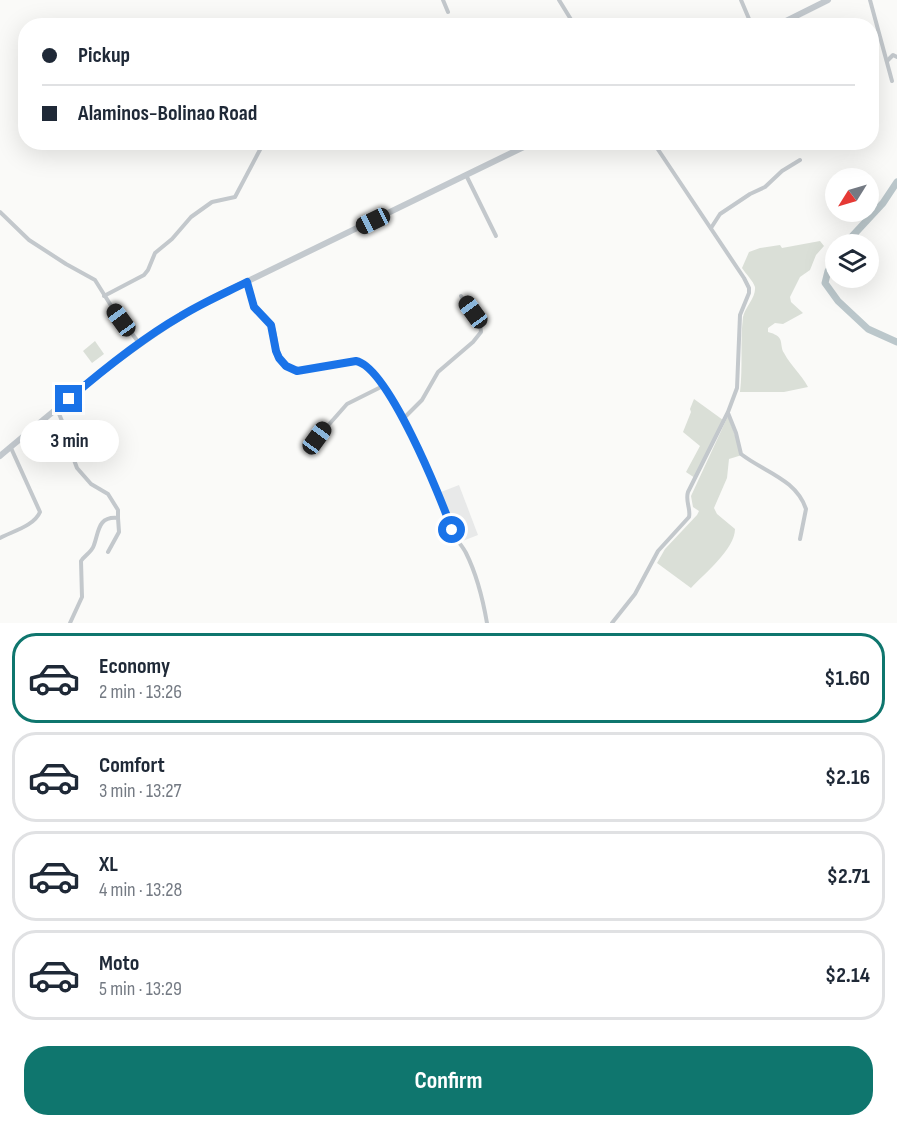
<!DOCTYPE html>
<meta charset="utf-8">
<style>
body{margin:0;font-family:"Sofia Sans Condensed",sans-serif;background:#f2f2f3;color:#1f2937;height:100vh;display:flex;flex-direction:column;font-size:22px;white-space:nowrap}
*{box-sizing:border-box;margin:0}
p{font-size:20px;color:#747a83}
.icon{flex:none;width:33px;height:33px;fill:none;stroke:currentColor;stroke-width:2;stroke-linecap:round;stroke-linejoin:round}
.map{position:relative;height:623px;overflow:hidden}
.drawer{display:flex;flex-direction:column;background:#fff;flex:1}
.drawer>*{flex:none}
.top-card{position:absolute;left:18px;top:18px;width:861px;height:132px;border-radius:24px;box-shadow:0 6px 24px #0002;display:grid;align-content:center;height:132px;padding:0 24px;background:#fff}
.needle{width:39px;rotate:233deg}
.tools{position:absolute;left:825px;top:168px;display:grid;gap:12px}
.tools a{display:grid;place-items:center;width:54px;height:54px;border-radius:50%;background:#fff;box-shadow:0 6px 24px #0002;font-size:30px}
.end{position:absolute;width:27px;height:27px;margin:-14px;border:8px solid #1a73e8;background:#fff;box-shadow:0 0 0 3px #fff}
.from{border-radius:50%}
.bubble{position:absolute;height:42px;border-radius:21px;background:#fff;box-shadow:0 6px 24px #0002;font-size:20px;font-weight:700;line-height:42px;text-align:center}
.car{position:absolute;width:18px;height:36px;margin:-18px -9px;border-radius:8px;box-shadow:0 0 4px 2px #0007;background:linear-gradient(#222 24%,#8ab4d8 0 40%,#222 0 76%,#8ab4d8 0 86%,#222 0)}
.top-card b{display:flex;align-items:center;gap:21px;height:57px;font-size:22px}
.top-card b+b{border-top:2px solid #e0e1e3}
.top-card i{width:15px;height:15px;background:#1f2937}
ul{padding:10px 0 0;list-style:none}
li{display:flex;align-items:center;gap:18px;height:90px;margin:0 12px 9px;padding:0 12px;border:3px solid #e0e1e3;border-radius:24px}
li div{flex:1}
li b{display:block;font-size:22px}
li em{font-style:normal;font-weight:700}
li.active{border-color:#0f766e}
li>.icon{width:54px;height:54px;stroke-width:1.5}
.cta{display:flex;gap:12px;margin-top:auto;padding:12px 24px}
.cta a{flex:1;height:69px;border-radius:24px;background:#0f766e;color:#fff;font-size:24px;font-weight:700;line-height:69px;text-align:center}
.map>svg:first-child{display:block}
.built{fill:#e8e9e9}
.green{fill:#dadfd7}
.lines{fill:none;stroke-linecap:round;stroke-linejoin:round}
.river{stroke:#bbc7cb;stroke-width:7}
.minor{stroke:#c3c8cc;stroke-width:4}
.primary{stroke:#c3c9ce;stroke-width:6}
.route{stroke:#1a73e8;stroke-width:8}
</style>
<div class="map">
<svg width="897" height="623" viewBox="0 0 897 623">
<rect width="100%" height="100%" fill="#fafaf8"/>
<polygon class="built" points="459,485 478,535 460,542 441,492"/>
<g class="green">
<path d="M820,241L824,246L816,255L810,270L800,277L790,297L791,302L803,313L783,324L775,323L768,328V332C772,333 778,335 780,339C782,343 781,349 784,353C791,366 801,374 808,387L784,392H740C743,367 740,342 743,317C745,307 756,298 755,287C753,281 746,274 742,268L749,252L760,248L780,245L782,248Z"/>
<polygon points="95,341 104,354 92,363 83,351"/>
<polygon points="694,399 723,420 695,478 686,472 700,446 683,432 691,412 690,409"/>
<path d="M728,416L742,455L729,459L727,478L714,508L717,514L735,529C735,549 704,574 691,588L657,563L665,549L697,515L699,511L693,507L691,496Z"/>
</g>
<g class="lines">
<g class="river">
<polyline points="845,244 883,203 897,182"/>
<polyline points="836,258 828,271 825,283 838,301 868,329 897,342"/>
</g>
<g class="minor">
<polyline points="443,0 448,12"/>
<polyline points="559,0 575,26"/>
<polyline points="741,0 752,26"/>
<polyline points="870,0 892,81"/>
<polyline points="887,61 893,55 897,57"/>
<polyline points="466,175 496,236"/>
<polyline points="0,212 29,240 66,264 95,280 110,304 139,343"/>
<polyline points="711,228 720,214 750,194 765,187 782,171 800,160"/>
<path d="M247,282C250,290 250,302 255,309C259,316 268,318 272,325C279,339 272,369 297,371C318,372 340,358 362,362C401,393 432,483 452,530C455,539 462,545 466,553C477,575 483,600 487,623"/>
<polyline points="104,296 144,275 148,270 155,253 172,239 191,217 212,202 235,197 264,142"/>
<polyline points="57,409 67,433 71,452 77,468 91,484 108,494 118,510 118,518"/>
<path d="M728,413L736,433L741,454C764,472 796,479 806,509L800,539"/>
<polyline points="403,419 422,400 438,372 473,342 481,332 480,324 461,296"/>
<polyline points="317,438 347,404 383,386"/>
<path d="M0,538C13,531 34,526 40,512L11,448"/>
<path d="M70,623L82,597L81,561C85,555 92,552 94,545C99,531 98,516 118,518L119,532L108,552"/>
<path d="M612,623L635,594L658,551L689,517C691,509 685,501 688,492L728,412L737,388L740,315L749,293V288L744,278L653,142"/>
</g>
<g class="primary">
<polyline points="776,26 828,0"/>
<path d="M0,456C69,398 136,340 215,297L534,142"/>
</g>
</g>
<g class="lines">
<path class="route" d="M69,399C104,369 141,339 181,316C202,303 225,293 247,282L254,307L271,325L276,351L279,358L286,366L297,371L356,361C388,367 441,498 452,530"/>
</g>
</svg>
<div class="tools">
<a><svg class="needle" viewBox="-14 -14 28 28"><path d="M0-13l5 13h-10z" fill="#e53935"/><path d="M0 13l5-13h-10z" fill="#747a83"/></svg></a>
<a><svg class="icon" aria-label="layers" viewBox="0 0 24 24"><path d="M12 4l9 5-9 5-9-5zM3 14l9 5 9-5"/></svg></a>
</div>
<i class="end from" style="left:452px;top:530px"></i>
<i class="end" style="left:69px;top:399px"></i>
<div class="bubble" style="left:20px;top:420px;width:99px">3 min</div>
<i class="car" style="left:373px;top:221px;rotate:244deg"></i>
<i class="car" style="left:473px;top:312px;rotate:324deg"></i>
<i class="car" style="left:121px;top:320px;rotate:324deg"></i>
<i class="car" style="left:317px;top:438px;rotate:36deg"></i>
<div class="top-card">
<b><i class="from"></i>Pickup</b>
<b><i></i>Alaminos-Bolinao Road</b>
</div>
</div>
<section class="drawer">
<ul>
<li class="active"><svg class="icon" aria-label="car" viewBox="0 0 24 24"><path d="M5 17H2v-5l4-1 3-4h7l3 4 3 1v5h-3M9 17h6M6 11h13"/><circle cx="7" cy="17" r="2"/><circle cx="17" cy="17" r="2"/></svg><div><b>Economy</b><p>2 min · 13:26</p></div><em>$1.60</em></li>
<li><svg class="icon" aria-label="car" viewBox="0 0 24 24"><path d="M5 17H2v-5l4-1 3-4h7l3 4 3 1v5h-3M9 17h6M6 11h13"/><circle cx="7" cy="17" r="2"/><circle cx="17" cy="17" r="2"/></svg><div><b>Comfort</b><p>3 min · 13:27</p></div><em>$2.16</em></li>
<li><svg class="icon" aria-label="car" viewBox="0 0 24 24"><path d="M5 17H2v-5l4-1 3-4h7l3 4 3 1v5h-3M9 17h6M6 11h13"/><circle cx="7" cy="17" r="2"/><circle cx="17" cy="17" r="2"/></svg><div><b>XL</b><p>4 min · 13:28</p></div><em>$2.71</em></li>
<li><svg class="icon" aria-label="car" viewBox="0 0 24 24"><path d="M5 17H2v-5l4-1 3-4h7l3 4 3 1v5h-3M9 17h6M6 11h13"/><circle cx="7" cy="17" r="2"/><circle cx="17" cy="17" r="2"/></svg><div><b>Moto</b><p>5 min · 13:29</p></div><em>$2.14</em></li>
</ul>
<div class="cta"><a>Confirm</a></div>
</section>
